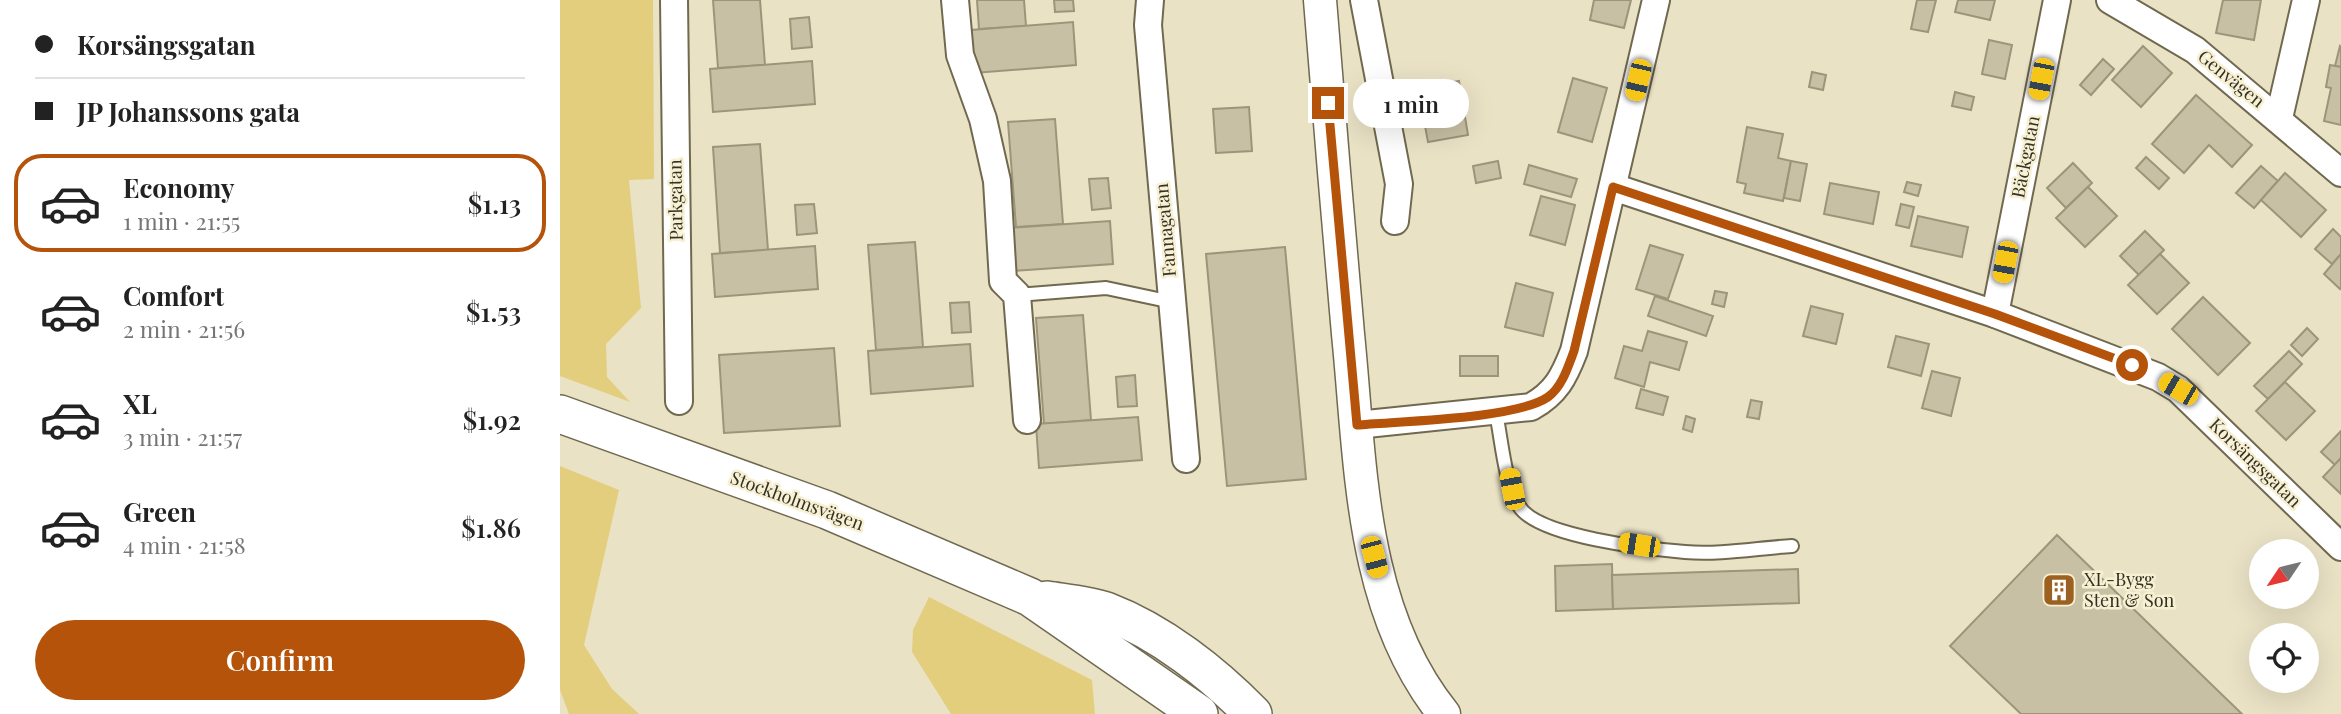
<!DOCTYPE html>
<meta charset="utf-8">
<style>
body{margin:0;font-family:"Playfair Display",serif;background:#f6f6f6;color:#222;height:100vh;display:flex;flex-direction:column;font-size:26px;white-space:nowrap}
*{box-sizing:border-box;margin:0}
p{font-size:23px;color:#767676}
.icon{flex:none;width:38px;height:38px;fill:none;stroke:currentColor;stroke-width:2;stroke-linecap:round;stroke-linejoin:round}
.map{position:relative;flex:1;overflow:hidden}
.sheet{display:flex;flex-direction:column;background:#fff;width:560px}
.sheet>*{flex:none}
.banner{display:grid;align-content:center;height:154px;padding:0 35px;background:#fff}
.needle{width:46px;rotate:235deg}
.tools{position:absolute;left:1689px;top:539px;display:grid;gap:14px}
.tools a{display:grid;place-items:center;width:70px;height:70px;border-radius:50%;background:#fff;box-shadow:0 7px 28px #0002;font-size:35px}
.end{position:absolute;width:32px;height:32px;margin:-16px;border:9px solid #b45309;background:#fff;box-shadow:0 0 0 4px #fff}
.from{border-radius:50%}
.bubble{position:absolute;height:49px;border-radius:24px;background:#fff;box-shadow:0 7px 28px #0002;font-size:23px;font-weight:600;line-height:49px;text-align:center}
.car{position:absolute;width:21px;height:42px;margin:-21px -10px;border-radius:9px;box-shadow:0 0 5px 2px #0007;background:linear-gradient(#f5c518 24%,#345 0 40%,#f5c518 0 76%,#345 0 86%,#f5c518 0)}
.banner b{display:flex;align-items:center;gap:24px;height:66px;font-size:26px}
.banner b+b{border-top:2px solid #e0e0e0}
.banner i{width:18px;height:18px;background:#222}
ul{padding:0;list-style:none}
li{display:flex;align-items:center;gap:21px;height:98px;margin:0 14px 10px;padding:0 21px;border:4px solid transparent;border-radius:28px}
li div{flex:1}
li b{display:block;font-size:26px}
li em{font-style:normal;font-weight:600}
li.active{border-color:#b45309}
li>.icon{width:63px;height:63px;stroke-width:1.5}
.cta{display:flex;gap:14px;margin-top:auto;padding:14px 35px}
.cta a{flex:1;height:80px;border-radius:42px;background:#b45309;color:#fff;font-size:28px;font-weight:600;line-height:80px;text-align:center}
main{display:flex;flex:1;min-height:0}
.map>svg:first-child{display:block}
.green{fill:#e3ce7e}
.building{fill:#c8c0a4;stroke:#9c957a;stroke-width:2}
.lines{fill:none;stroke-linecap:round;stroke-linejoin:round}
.service-casing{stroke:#706950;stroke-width:16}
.minor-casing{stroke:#706950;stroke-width:30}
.tertiary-casing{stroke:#706950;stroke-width:35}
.secondary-casing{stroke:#706950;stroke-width:40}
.service{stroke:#fff;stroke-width:12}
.minor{stroke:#fff;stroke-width:26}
.tertiary{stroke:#fff;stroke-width:32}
.secondary{stroke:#fff;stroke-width:37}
.route{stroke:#b45309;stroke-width:9}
.labels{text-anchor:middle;stroke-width:5;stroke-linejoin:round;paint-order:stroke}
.street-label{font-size:18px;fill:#333025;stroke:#f7f0d2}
.poi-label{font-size:18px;fill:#333025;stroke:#f7f0d2;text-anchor:start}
</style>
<main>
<section class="sheet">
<div class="banner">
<b><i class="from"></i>Korsängsgatan</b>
<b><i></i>JP Johanssons gata</b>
</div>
<ul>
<li class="active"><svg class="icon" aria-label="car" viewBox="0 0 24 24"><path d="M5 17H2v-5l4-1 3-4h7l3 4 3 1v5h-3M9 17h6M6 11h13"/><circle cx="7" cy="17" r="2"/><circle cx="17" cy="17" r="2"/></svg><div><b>Economy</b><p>1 min · 21:55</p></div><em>$1.13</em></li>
<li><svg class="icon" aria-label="car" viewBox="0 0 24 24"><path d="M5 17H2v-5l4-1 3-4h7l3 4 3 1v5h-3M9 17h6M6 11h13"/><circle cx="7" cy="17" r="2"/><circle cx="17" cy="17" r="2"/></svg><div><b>Comfort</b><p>2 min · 21:56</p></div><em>$1.53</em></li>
<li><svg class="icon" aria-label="car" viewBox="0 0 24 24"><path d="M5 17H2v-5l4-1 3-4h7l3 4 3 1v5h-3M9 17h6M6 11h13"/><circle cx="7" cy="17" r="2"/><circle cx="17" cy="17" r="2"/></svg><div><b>XL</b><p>3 min · 21:57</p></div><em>$1.92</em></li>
<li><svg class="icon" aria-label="car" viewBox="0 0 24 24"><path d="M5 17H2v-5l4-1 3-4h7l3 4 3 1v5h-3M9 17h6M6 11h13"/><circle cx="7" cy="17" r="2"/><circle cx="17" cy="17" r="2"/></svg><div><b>Green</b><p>4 min · 21:58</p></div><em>$1.86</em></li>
</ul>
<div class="cta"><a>Confirm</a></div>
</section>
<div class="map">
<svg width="1781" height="714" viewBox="0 0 1781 714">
<rect width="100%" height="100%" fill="#eae2c5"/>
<g class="green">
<polygon points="0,0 93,0 94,179 69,180 81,308 46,344 47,377 70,402 0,376"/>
<polygon points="0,466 59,490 24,645 52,689 79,714 9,714 0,690"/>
<polygon points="369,597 532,680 535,714 391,714 352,652 353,630"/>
</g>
<g class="building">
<polygon points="153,0 200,0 205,65 158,68"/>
<polygon points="417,0 464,0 466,26 419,29"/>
<polygon points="494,0 513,0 514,11 495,12"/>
<polygon points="1034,0 1071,0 1064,28 1030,20"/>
<polygon points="1357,0 1376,0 1368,32 1351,29"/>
<polygon points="1398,0 1435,0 1430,20 1395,12"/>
<polygon points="1663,0 1701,0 1694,40 1656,33"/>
<polygon points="249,17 252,47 232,49 230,19"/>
<polygon points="513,22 516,65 414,73 411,30"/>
<polygon points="1429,40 1452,45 1445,79 1422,74"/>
<polygon points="1583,46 1612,73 1581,107 1552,80"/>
<polygon points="1780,46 1781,47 1781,67 1775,66"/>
<polygon points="1543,59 1554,69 1531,95 1520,85"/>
<polygon points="252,61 255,104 153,112 150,69"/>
<polygon points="1770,65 1781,67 1781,125 1764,121 1771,88 1766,87"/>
<polygon points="1252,72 1266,75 1263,90 1249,87"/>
<polygon points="1013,78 1047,88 1032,142 998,132"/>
<polygon points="899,81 908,135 868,142 858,88"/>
<polygon points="1395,92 1414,97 1411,110 1392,106"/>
<polygon points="1636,95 1692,145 1672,167 1649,145 1624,173 1592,144"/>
<polygon points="689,107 692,151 656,153 653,109"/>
<polygon points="495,119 503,224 456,227 448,122"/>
<polygon points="1187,127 1223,134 1218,158 1231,161 1223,201 1184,193 1186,184 1177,182"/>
<polygon points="200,144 208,250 160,253 153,147"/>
<polygon points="1586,157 1609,178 1599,189 1576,168"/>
<polygon points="938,161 941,178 916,183 913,166"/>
<polygon points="1231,161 1247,164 1240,201 1224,198"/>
<polygon points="1513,163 1532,183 1506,208 1487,188"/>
<polygon points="969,165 1017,179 1011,197 964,184"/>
<polygon points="1701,166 1718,181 1694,208 1676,193"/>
<polygon points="1725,173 1766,210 1741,237 1701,200"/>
<polygon points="548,178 551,208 532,210 529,179"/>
<polygon points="1347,182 1361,185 1358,196 1344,192"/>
<polygon points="1270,183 1319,192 1313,224 1264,214"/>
<polygon points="1528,187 1557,216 1525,247 1496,218"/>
<polygon points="981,196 1015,205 1005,245 970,235"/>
<polygon points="254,204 257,233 237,235 235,205"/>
<polygon points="1341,204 1354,207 1349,228 1336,225"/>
<polygon points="1358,216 1408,227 1402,257 1351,246"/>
<polygon points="550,221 553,264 451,271 448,228"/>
<polygon points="1773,229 1781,237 1781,254 1772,264 1755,249"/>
<polygon points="1585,231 1604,250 1579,275 1560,256"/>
<polygon points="355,242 363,347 316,350 308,245"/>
<polygon points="1090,245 1123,255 1108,299 1076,289"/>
<polygon points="255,246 258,289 155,297 152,254"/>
<polygon points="725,247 746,479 667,486 646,254"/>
<polygon points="1600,254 1629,283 1597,314 1568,285"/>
<polygon points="1781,254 1781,288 1780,289 1764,274"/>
<polygon points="956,283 993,293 983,336 945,327"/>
<polygon points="1155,291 1167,293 1164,307 1152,304"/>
<polygon points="1095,296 1153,316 1146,336 1088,316"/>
<polygon points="1643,297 1690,343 1658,375 1612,329"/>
<polygon points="409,302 411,332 392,333 390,303"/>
<polygon points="1251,306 1283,314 1276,344 1243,336"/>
<polygon points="523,315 531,420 484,424 476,318"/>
<polygon points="1747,328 1758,339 1742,356 1731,345"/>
<polygon points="1088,331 1127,342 1119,370 1090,362 1084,387 1055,378 1064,346 1082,351"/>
<polygon points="1336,336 1369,344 1361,376 1328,367"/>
<polygon points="410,344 413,386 311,394 308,351"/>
<polygon points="274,348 280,426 164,433 159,355"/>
<polygon points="1729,351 1742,364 1708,399 1694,386"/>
<rect x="900" y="356" width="38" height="20"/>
<polygon points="1372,371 1400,378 1391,416 1362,408"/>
<polygon points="575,375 577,406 558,407 556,377"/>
<polygon points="1725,382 1755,411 1726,440 1696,411"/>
<polygon points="1081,389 1108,397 1103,415 1076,408"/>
<polygon points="1191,400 1202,402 1199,419 1187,417"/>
<polygon points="1126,416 1135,419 1132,432 1123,429"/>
<polygon points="578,417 582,460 479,468 476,424"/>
<polygon points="1781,431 1781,458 1775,465 1761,452"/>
<polygon points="1781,458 1781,494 1763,477"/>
<polygon points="1497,535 1682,714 1461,714 1390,646"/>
<polygon points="1052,564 1053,609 996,611 995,566"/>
<polygon points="1238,569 1239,603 1053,609 1052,575"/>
</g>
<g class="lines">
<defs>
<g id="service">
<polyline points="457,295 546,288 612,302"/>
<path d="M936,413C942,442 944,480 959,506C977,537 1090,549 1125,552C1160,555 1198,548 1232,546"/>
</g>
<g id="minor">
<polyline points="114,0 119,401"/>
<polyline points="395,0 400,55 423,119 437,181 443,281 457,295 467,420"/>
<polyline points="590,0 588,25 626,459"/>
<polyline points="804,0 839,184 835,221"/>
<polyline points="1550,0 1635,50 1781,173"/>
<polyline points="1719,118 1746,0"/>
<polyline points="1053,187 1435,314 1598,377 1618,389 1781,547"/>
<polyline points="1435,314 1497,0"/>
<path d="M797,425L971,407C996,393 1004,377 1014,351L1096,0"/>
</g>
<path id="tertiary" d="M760,0C769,111 778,223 788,334C801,462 799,609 884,714"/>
<g id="secondary">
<polyline points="0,414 267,510 470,597 639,714"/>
<path d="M487,600C506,603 528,605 546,611C601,632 653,673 693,714"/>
</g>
</defs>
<use href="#service" class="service-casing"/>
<use href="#minor" class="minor-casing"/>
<use href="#tertiary" class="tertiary-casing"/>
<use href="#secondary" class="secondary-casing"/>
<use href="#service" class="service"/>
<use href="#minor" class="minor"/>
<use href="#tertiary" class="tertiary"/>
<use href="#secondary" class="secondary"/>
</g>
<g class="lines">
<path class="route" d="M768,103L797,425C841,421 956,419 988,397C1002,387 1008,367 1014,351L1053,187L1435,314L1572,365"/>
</g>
<defs>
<symbol id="building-square" viewBox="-11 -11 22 22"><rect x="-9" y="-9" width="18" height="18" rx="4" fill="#9c6121" stroke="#f7f0d2"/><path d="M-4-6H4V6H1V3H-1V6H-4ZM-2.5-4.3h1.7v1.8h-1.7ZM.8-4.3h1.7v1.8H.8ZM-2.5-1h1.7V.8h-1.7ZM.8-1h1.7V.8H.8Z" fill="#fff"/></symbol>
</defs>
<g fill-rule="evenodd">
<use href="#building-square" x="1480" y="571" width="38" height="38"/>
</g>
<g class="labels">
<g class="street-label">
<text transform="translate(1671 79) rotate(39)" y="6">Genvägen</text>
<text transform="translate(1466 157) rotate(-79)" y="6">Bäckgatan</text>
<text transform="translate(116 200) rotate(-91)" y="6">Parkgatan</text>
<text transform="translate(606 230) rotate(-95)" y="6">Fannagatan</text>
<text transform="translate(1695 463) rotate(44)" y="6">Korsängsgatan</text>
<text transform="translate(237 501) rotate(20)" y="6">Stockholmsvägen</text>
</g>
<g class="poi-label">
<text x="1524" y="586">XL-Bygg<tspan x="1524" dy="21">Sten &amp; Son</tspan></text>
</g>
</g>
</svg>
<div class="tools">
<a><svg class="needle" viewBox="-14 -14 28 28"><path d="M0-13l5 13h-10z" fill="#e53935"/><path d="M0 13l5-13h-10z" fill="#767676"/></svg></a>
<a><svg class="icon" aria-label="locate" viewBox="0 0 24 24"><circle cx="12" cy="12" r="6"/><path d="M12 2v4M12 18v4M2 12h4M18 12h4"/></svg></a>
</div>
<i class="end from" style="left:1572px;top:365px"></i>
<i class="end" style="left:768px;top:103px"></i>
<div class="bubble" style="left:793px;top:79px;width:116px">1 min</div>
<i class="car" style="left:1481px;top:79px;rotate:191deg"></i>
<i class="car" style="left:1078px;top:80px;rotate:193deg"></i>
<i class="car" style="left:1445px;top:262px;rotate:191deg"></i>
<i class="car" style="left:1618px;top:389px;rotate:300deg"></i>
<i class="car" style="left:952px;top:489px;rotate:349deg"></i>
<i class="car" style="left:1079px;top:545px;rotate:279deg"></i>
<i class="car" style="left:814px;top:557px;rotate:165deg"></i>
</div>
</main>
